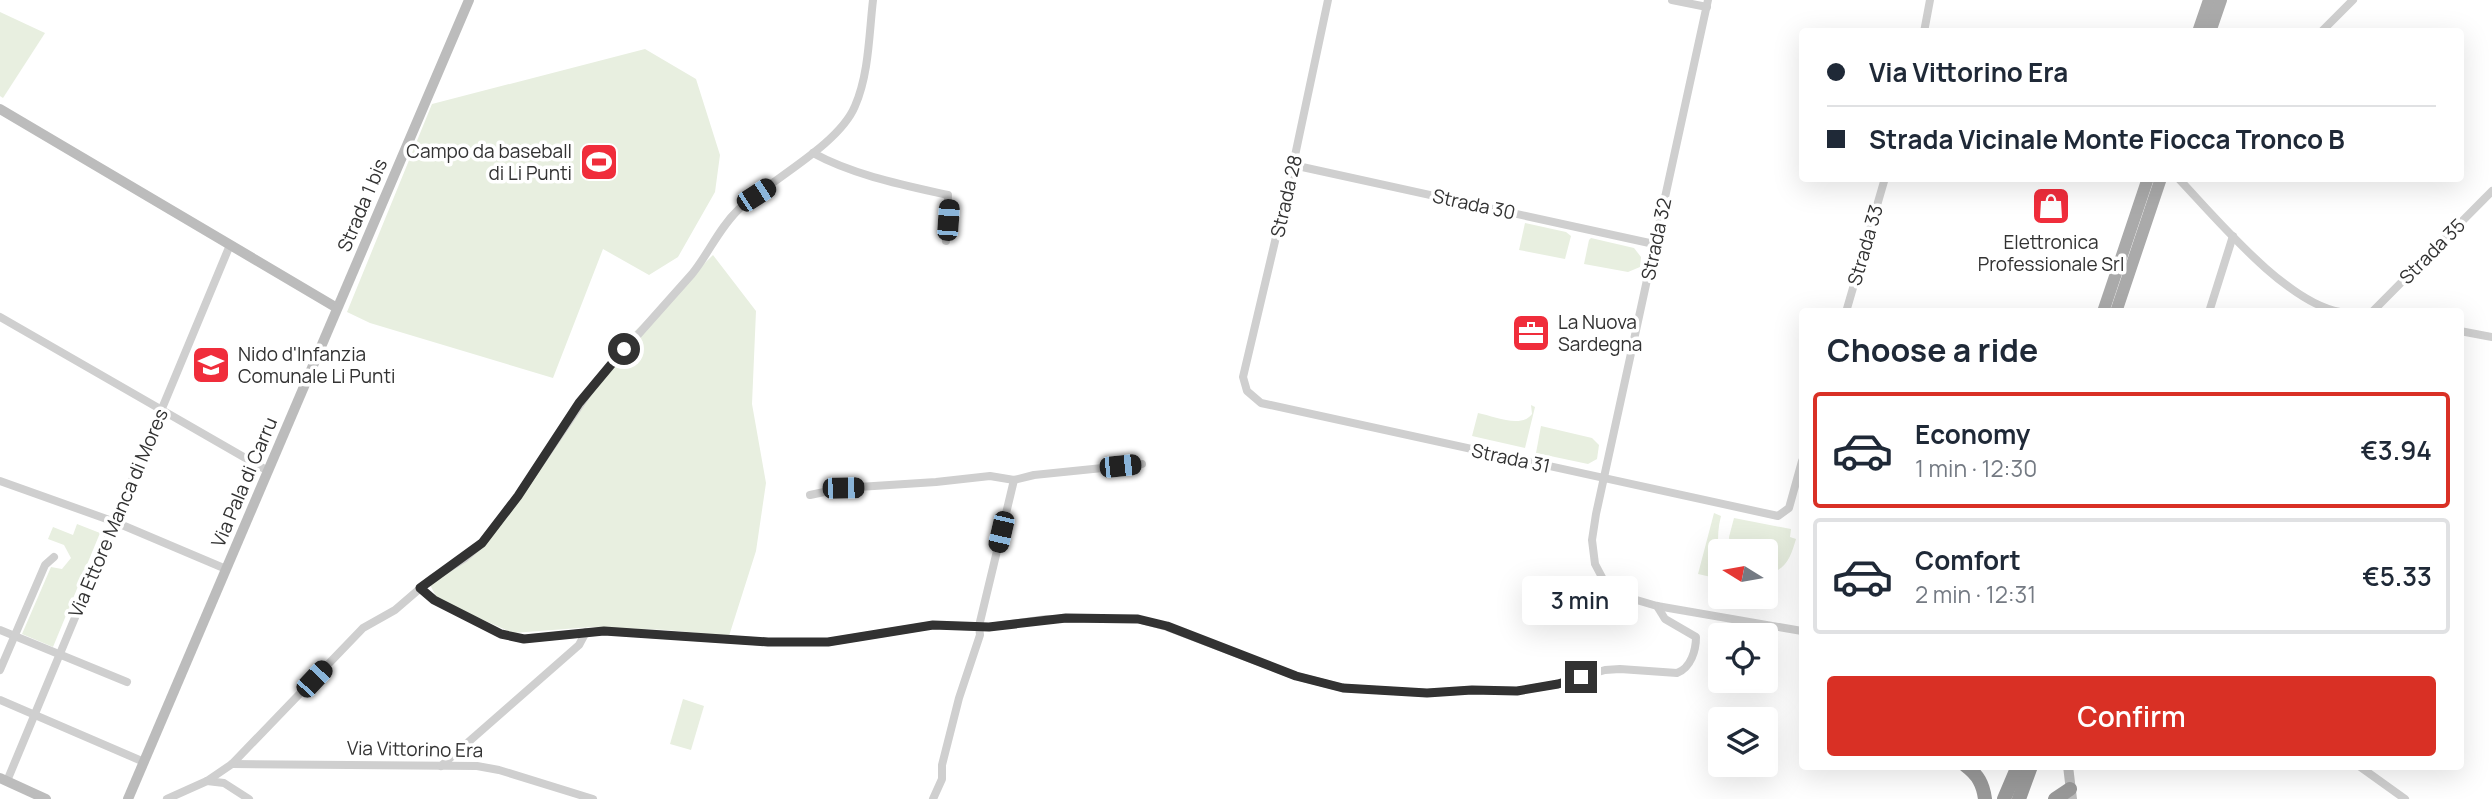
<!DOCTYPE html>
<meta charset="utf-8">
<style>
body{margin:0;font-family:Manrope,sans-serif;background:#f2f2f3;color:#1f2937;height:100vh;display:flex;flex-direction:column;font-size:26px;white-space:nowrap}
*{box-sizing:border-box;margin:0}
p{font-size:23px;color:#747a83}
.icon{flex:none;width:38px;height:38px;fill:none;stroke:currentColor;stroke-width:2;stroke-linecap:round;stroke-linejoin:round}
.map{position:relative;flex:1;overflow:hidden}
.side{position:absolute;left:1799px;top:308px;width:665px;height:462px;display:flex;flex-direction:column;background:#fff;border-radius:7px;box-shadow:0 7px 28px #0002}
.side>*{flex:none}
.guide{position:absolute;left:1799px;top:28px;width:665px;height:154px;border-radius:7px;box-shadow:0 7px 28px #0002;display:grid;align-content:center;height:154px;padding:0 28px;background:#fff}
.needle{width:46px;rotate:281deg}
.buttons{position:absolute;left:1708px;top:539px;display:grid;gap:14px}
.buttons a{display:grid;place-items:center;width:70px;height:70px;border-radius:7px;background:#fff;box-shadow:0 7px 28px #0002;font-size:35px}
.end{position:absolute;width:32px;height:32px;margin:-16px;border:9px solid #323232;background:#fff;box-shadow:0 0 0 4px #fff}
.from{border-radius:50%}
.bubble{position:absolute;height:49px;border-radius:7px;background:#fff;box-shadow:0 7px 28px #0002;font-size:23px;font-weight:600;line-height:49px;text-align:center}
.car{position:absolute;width:21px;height:42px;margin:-21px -10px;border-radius:9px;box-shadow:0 0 5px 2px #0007;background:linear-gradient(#222 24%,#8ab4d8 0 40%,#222 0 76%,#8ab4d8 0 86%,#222 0)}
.guide b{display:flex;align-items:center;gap:24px;height:66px;font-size:26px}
.guide b+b{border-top:2px solid #e0e1e3}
.guide i{width:18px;height:18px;background:#1f2937}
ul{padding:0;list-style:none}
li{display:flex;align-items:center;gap:21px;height:116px;margin:0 14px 10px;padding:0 14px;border:4px solid #e0e1e3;border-radius:7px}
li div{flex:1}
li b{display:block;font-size:26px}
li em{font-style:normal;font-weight:600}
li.active{border-color:#d93025}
li>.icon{width:63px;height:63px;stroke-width:1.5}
h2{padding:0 28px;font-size:32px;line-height:84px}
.primary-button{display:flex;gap:14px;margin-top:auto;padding:14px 28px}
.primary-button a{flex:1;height:80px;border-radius:7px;background:#d93025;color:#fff;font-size:28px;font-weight:600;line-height:80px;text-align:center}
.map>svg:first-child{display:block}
.green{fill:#e8efe0}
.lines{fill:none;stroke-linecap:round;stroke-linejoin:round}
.street{stroke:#cfcfcf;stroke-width:8}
.secondary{stroke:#bcbcbc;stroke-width:10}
.primary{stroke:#aaa;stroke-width:12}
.highway{stroke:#999;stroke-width:14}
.route{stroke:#323232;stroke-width:9}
.labels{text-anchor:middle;stroke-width:7;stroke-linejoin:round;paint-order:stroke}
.poi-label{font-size:19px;fill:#323232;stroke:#fff;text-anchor:start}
.street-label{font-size:19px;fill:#323232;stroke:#fff}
</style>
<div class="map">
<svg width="2492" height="799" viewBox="0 0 2492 799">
<rect width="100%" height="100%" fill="#fff"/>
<g class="green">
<polygon points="0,12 45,33 3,98 0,96"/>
<polygon points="645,49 696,79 720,155 715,192 678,257 649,275 603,249 553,378 370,323 347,312 432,104"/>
<polygon points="1525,223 1566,232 1571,236 1565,259 1519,250"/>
<polygon points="1591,238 1634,248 1641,257 1640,267 1628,272 1584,264 1589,240"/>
<polygon points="713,255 756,311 752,404 766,483 756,551 729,636 667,630 592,627 513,633 438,600 429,583 485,540 565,424 635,331"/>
<path d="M1531,405L1535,407L1525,448L1472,436L1478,413C1494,416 1521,429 1532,414Z"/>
<polygon points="1541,426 1592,438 1599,445 1597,459 1588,464 1536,453"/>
<path d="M1714,513L1721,516C1715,538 1720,556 1720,579L1698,574Z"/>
<path d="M1734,518L1791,529L1790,537L1796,539C1791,556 1786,572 1766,573V551H1730L1729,537Z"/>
<polygon points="77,524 100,533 53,647 22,634 51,567 62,569 71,558 64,545 48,539 53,527 73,535"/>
<polygon points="683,699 704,706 691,750 670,744"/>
</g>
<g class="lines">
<g class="street">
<polyline points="1328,0 1293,165 1243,377 1247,391 1261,403 1778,516 1789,508 1802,461"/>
<polyline points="1672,0 1707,7"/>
<polyline points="1708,0 1596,514 1592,540 1595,564 1604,581 1623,596 1657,606 1802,631"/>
<polyline points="1924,32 1930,0"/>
<polyline points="2321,32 2353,0"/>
<path d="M813,153C853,175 903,185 948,195L946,241"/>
<polyline points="1293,165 1654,244"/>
<path d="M2178,178C2216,218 2286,303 2340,312"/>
<polyline points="1846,312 1885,178"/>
<polyline points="2209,312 2233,236"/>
<polyline points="2372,312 2492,191"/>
<polyline points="0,317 268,471"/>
<polyline points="2460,331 2492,337"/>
<polyline points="0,481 115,522 226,569"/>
<polyline points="810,495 843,488 936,482 990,476 1014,480 1034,475 1142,464"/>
<path d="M420,588L434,600L501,634L524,639L604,631L768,642H828L933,625L989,627L1046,619H1137L1167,627L1296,676L1343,688L1427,693L1472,690L1517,691L1558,684L1605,670L1620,669L1677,673C1691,668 1696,650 1696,637L1665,619L1657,606"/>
<polyline points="0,630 127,682"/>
<polyline points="0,670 45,565 54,557"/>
<polyline points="0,700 144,762"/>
<polyline points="232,764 477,766 499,770 593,799"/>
<polyline points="441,766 579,645 586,632"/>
<polyline points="2359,766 2405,799"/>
<polyline points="7,781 230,245"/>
<polyline points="207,781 224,783 249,799"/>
<path d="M167,799L207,781L232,764L363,628L395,610L431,579L465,558L482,543L518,496L595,383L692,274C709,253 719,228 739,209C770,180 839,145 855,106C869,74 869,34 873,0"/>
<polyline points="933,799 942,779 942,765 959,698 980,635 979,626 1014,480"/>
</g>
<g class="secondary">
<polyline points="0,109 337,308"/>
<polyline points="2068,766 2072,799"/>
<polyline points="0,778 46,799"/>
<polyline points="128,799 469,0"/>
</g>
<g class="primary">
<polyline points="2198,32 2209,0"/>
<polyline points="2210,32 2221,0"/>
<polyline points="2103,312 2148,178"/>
<polyline points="2116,312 2161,178"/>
</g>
<g class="highway">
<path d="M1966,766C1978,775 1983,784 1985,799"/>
<polyline points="2004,799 2018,766"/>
<polyline points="2019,799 2031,766"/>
<polyline points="2055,799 2070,789"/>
</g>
</g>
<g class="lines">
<polyline class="route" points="624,349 579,403 518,496 482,543 420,588 434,600 501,634 524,639 604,631 768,642 828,642 933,625 989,627 1066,618 1138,619 1167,626 1296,676 1343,688 1427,693 1472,690 1517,691 1558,684 1581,677"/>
</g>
<defs>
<symbol id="stadium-square" viewBox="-11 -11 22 22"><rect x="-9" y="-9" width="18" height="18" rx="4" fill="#f02d3b" stroke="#fff"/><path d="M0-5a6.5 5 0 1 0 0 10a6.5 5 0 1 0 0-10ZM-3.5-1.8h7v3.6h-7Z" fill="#fff"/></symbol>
<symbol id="shop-square" viewBox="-11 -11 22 22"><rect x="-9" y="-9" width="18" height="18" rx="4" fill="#f02d3b" stroke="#fff"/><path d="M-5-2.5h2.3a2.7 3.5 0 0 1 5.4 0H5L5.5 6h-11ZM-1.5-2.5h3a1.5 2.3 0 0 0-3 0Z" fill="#fff"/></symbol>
<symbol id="office-square" viewBox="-11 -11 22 22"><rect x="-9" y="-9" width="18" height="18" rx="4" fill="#f02d3b" stroke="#fff"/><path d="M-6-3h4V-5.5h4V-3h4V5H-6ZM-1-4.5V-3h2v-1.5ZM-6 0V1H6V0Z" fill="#fff"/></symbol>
<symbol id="school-square" viewBox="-11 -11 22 22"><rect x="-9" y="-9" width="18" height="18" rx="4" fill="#f02d3b" stroke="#fff"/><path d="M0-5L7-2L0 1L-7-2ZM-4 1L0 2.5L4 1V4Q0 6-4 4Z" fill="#fff"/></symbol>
</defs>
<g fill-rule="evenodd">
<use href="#stadium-square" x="577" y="140" width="44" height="44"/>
<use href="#shop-square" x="2029" y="184" width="44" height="44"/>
<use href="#office-square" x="1509" y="311" width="44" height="44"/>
<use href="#school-square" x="189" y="343" width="44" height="44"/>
</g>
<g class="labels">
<g class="poi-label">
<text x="572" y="158" text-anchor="end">Campo da baseball<tspan x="572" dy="22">di Li Punti</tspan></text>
<text x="2051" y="249" text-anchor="middle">Elettronica<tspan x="2051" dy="22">Professionale Srl</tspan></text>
<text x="1558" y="329">La Nuova<tspan x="1558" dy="22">Sardegna</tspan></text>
<text x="238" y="361">Nido d'Infanzia<tspan x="238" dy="22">Comunale Li Punti</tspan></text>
</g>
<g class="street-label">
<text transform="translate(1286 196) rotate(-77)" y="7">Strada 28</text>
<text transform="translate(1474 204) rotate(12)" y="7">Strada 30</text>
<text transform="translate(362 205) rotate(-67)" y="7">Strada 1 bis</text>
<text transform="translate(1656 239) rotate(-78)" y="7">Strada 32</text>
<text transform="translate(1865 245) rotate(-74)" y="7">Strada 33</text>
<text transform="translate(2432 251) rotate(-45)" y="7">Strada 35</text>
<text transform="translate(1511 458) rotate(12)" y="7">Strada 31</text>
<text transform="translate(244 482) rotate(-67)" y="7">Via Pala di Carru</text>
<text transform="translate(118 513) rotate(-67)" y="7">Via Ettore Manca di Mores</text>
<text transform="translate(415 749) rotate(1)" y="7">Via Vittorino Era</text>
</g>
</g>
</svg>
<div class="buttons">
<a><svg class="needle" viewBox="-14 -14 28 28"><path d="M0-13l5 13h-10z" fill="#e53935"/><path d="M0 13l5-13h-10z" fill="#747a83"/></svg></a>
<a><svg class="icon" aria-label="locate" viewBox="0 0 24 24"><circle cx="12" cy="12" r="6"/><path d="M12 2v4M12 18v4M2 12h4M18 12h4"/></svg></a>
<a><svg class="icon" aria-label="layers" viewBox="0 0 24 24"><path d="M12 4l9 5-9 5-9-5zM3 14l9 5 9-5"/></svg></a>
</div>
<i class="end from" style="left:624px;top:349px"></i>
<i class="end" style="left:1581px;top:677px"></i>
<div class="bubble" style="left:1522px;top:576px;width:116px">3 min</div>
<i class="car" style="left:756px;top:195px;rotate:57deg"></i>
<i class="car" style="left:948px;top:220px;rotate:4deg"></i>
<i class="car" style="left:1120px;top:466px;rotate:84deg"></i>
<i class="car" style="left:843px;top:488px;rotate:89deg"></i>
<i class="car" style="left:1001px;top:532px;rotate:193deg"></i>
<i class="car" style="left:314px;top:679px;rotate:43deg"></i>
<div class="guide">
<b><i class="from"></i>Via Vittorino Era</b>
<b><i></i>Strada Vicinale Monte Fiocca Tronco B</b>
</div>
<section class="side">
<h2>Choose a ride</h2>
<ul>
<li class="active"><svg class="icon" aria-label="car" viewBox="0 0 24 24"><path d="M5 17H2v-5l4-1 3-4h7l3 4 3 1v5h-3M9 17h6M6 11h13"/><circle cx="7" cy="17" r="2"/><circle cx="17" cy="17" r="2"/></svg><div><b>Economy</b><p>1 min · 12:30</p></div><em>€3.94</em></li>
<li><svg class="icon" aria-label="car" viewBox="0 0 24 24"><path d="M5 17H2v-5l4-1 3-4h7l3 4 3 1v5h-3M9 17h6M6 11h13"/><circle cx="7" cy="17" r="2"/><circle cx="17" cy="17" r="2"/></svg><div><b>Comfort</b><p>2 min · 12:31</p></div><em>€5.33</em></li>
</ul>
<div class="primary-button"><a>Confirm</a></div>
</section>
</div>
